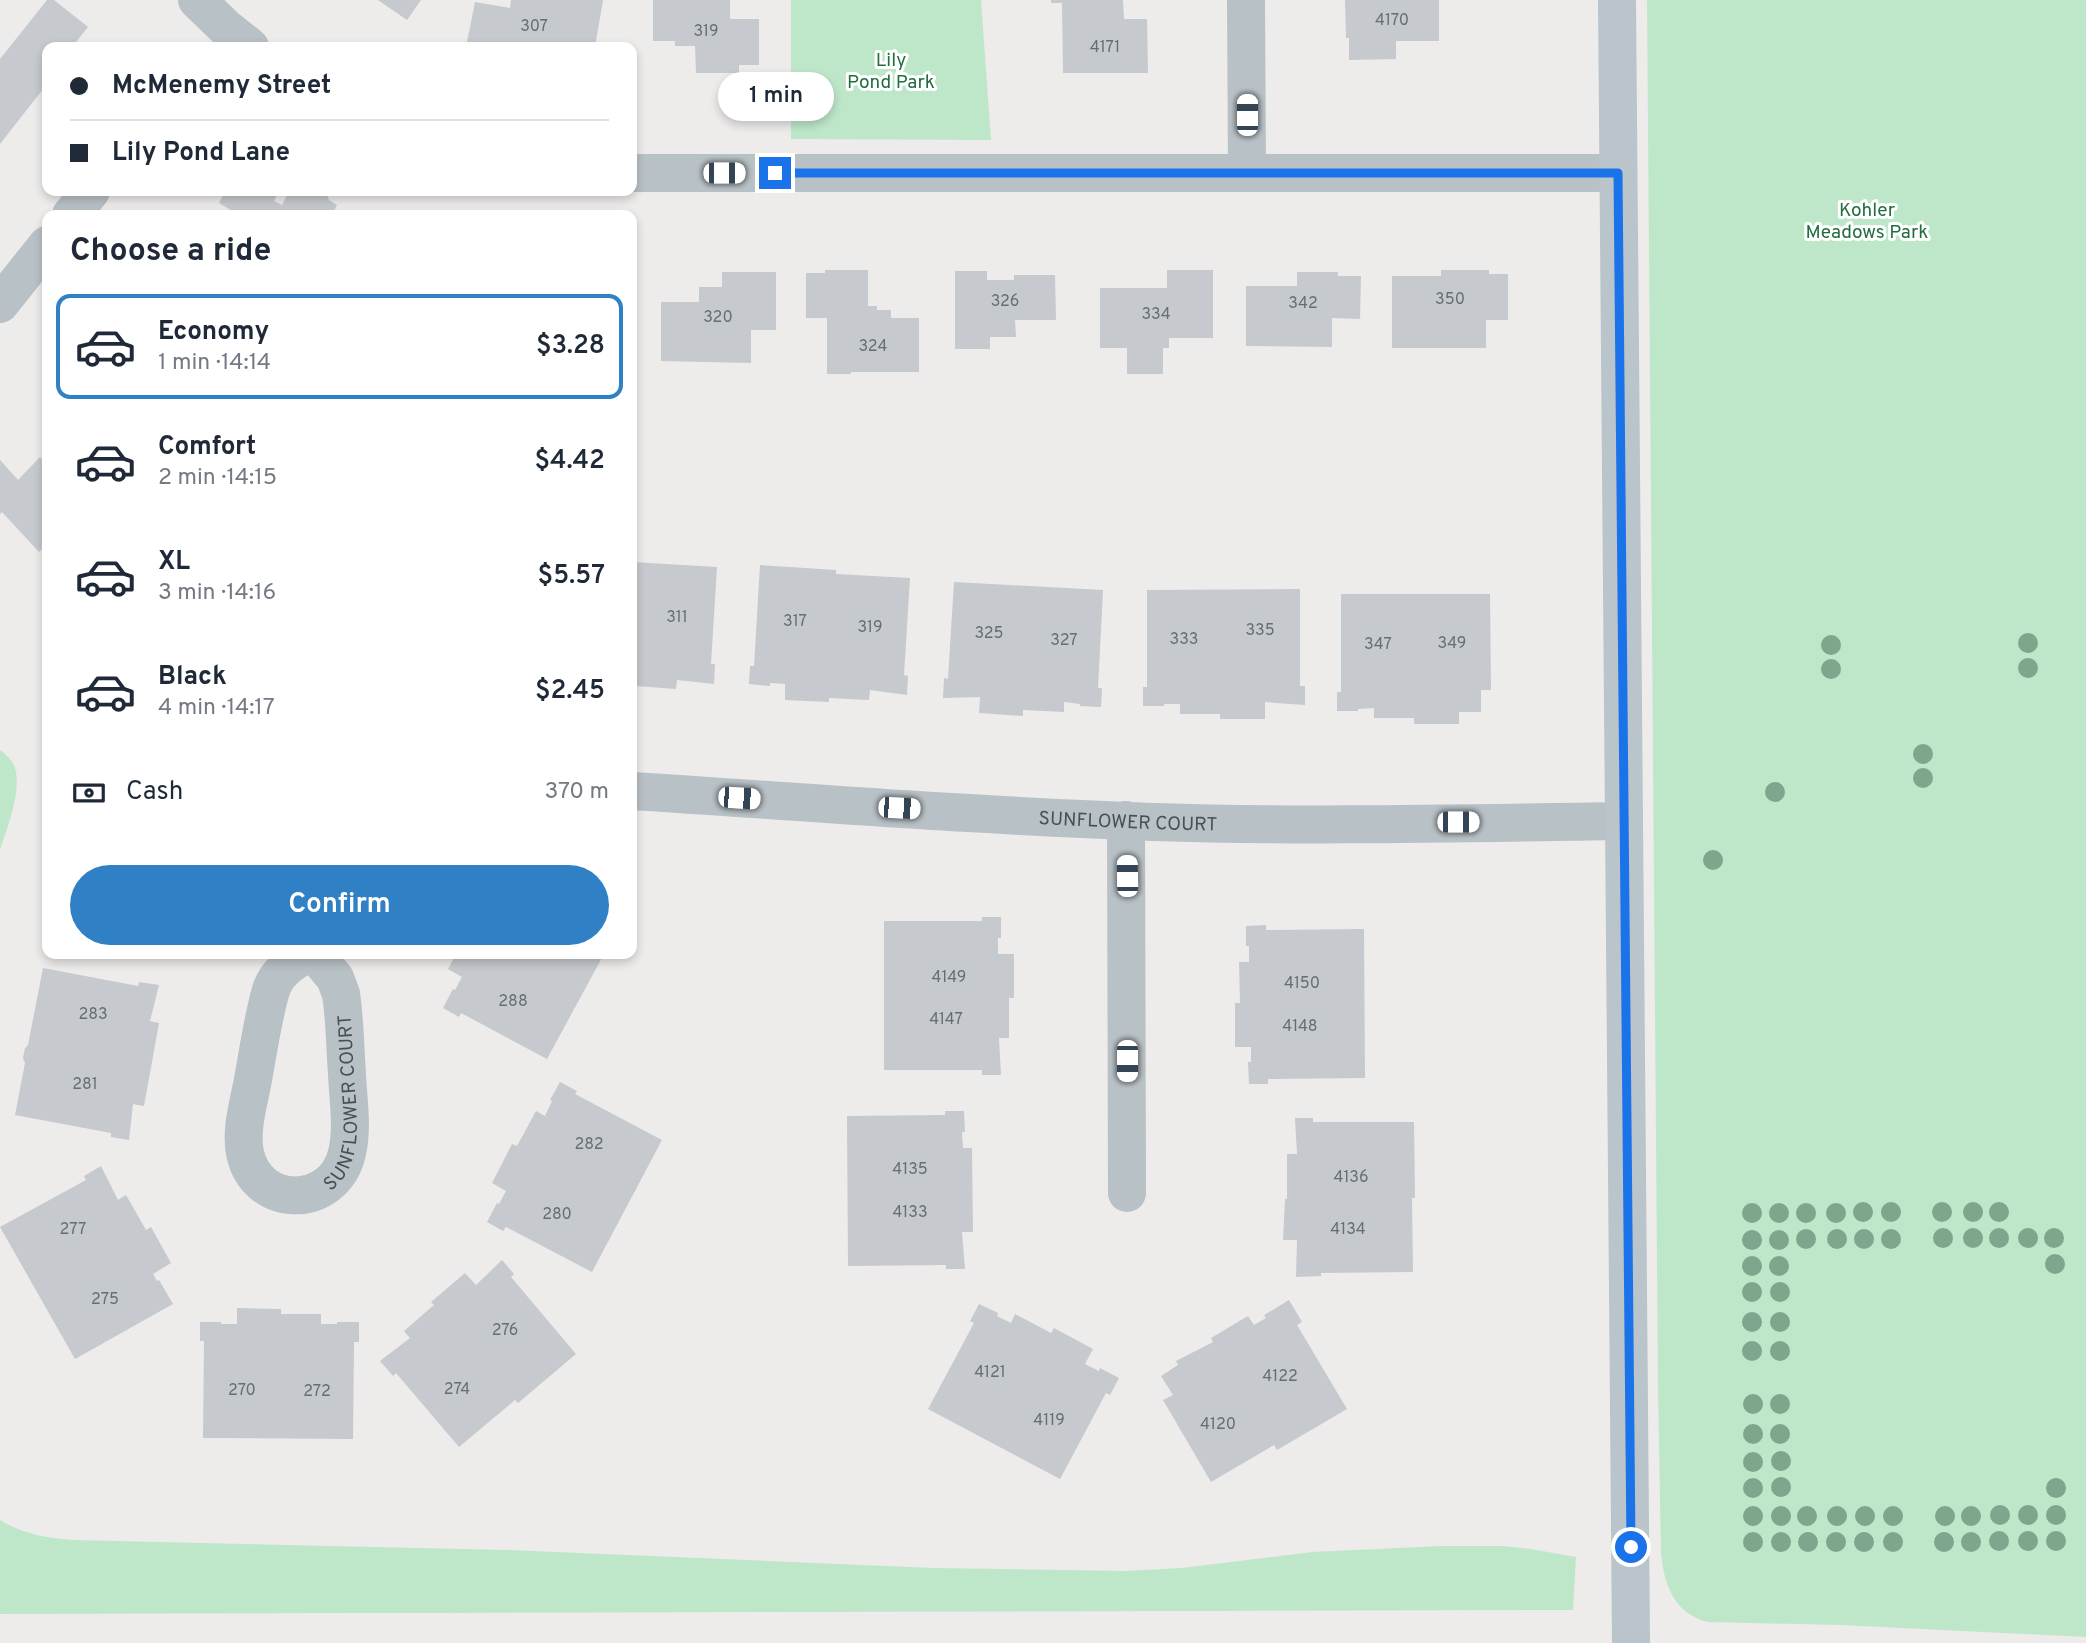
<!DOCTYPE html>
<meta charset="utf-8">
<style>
body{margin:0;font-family:Overpass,sans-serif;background:#f6f6f7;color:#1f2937;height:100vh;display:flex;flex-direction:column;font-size:26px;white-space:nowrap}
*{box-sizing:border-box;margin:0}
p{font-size:23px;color:#747a83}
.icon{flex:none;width:38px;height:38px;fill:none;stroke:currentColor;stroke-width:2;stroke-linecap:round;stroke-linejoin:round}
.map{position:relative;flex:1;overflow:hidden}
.side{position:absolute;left:42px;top:210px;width:595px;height:749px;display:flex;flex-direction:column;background:#fff;border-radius:14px;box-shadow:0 4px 10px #0003}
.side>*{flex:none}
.top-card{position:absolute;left:42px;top:42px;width:595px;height:154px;border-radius:14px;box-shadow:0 4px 10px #0003;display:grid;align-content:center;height:154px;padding:0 28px;background:#fff}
.end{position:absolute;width:32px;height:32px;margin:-16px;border:9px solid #1a73e8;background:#fff;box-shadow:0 0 0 4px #fff}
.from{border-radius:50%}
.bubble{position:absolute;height:49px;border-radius:24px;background:#fff;box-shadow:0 4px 10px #0003;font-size:23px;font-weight:600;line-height:49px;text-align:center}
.car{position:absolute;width:21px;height:42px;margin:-21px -10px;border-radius:9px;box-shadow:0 0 5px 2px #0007;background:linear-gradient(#fff 24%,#345 0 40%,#fff 0 76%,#345 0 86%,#fff 0)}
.top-card b{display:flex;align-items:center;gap:24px;height:66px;font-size:26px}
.top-card b+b{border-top:2px solid #e0e1e3}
.top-card i{width:18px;height:18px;background:#1f2937}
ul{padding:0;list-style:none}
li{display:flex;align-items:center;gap:21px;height:105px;margin:0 14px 10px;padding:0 14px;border:4px solid transparent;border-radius:14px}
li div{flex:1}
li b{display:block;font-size:26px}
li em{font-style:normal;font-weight:600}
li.current{border-color:#2f80c4}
li>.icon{width:63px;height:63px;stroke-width:1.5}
h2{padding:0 28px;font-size:32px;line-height:84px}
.pay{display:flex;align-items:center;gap:18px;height:77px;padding:0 28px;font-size:26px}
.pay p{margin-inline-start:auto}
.button{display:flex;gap:14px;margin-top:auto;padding:14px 28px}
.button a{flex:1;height:80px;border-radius:42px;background:#2f80c4;color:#fff;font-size:28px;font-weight:600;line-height:80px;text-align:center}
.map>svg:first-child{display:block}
.green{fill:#bee7c9}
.building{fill:#c6c9cd}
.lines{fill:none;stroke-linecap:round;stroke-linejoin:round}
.street{stroke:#b8c1c6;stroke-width:38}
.secondary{stroke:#b9c4cb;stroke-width:38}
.tree{fill:#7da68c}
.route{stroke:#1a73e8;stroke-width:9}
.labels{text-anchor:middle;stroke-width:6;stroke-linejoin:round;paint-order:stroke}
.number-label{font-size:16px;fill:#666e74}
.park-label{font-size:19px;fill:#216d3f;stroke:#fff}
.street-label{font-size:19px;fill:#465056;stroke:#fff}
</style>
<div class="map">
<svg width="2086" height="1643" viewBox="0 0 2086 1643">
<rect width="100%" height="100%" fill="#eeebeb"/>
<g class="green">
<polygon points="791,0 981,0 991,140 791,139"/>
<path d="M1647,0H2086V1637L1840,1625L1708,1622C1674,1614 1664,1584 1661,1553L1658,1389Z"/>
<path d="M0,750C7,755 15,763 16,772C20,797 7,827 0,850Z"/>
<path d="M0,1520C23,1534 46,1538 73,1540L506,1550L935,1568L1126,1571L1181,1568L1312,1552L1441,1546H1503L1531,1549L1576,1557L1573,1610L0,1614Z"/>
</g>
<g class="building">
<polygon points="47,0 54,0 88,27 72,47 47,47 47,84 0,144 0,59"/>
<polygon points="378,0 421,0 407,20"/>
<polygon points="511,0 603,0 595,47 548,47 549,45 533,43 532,47 466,47 475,2 510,8"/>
<polygon points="653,0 730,0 730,19 759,19 759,65 739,65 739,73 696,73 695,46 675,46 675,41 653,41"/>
<polygon points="1051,0 1123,0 1124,19 1147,19 1148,73 1063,73 1062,3 1051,3"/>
<polygon points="1345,0 1439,0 1439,41 1396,41 1396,59 1349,60 1349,38 1346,38"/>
<polygon points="225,191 279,191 274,201 282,205 289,191 301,196 303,191 319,191 327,195 329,200 337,205 332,215 239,215 219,203"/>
<polygon points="825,270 868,270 868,306 877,306 877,310 891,310 891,318 919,318 919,372 851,372 851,374 827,374 827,318 806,318 806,273 825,273"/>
<polygon points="1167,270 1213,270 1213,338 1169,338 1169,348 1163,348 1163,374 1127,374 1127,348 1100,348 1100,288 1167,288"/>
<polygon points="1441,270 1489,270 1489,274 1508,274 1508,320 1486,320 1486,348 1392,348 1392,276 1441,276"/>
<polygon points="955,271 987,271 987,280 1014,280 1014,275 1055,275 1056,320 1015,320 1016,337 990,337 990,349 955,349"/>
<polygon points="722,272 776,272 776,330 751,330 751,363 661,361 661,302 699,302 699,287 722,287"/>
<polygon points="1297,272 1338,272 1338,276 1361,276 1360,319 1332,318 1332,347 1246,346 1246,286 1297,286"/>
<polygon points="40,457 47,465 47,544 39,552 2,512 0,514 0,460 18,480"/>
<polygon points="632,562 717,567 711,664 715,664 714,684 677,680 676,689 636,686 636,692 632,692"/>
<polygon points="760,565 836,570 836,574 910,578 904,675 908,676 907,695 870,690 869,700 829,698 829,702 785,700 785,684 770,683 770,686 749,684 750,666 754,666"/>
<polygon points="954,582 1103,590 1098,688 1102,688 1101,707 1080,706 1080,704 1064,702 1064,712 1023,710 1023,716 979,713 980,697 943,698 944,678 948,679"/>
<polygon points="1300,589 1300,686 1305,686 1305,705 1265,702 1265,719 1220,719 1220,714 1180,714 1180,704 1164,704 1164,706 1143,706 1143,687 1147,687 1147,590"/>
<polygon points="1341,594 1490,594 1491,690 1481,690 1481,712 1459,712 1459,724 1414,724 1414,718 1374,718 1374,708 1358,709 1358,711 1337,711 1337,692 1341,692"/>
<polygon points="982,917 1001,917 1001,938 998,938 998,954 1014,954 1014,998 1009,998 1009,1038 999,1038 1001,1075 982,1075 982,1070 884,1070 884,921 982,921"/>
<polygon points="1266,925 1266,930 1364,929 1365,1078 1268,1079 1268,1084 1249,1084 1248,1062 1251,1062 1251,1047 1235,1047 1235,1003 1240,1003 1239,962 1249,962 1249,946 1246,946 1246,926"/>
<polygon points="456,954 604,954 547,1059 461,1013 459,1017 443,1008 453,989 455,990 462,977 448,969"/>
<polygon points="43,968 138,986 139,982 159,985 150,1021 159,1023 144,1106 133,1104 129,1140 111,1137 111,1133 15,1115 25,1063 23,1058 25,1048 28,1045"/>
<polygon points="560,1082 577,1091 575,1094 662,1140 592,1272 506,1227 503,1231 487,1222 497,1203 499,1204 506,1191 492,1183 512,1144 517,1146 536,1111 545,1116 552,1101 550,1100"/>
<polygon points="945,1111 964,1111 965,1132 962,1132 963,1148 972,1148 973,1232 962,1232 965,1269 946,1269 946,1265 848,1266 847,1116 945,1115"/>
<polygon points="1295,1118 1313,1118 1313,1122 1414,1122 1415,1198 1412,1198 1413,1272 1321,1273 1321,1276 1296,1277 1297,1240 1283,1240 1285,1199 1287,1199 1287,1154 1297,1154"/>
<polygon points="101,1166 118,1200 126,1195 146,1230 151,1227 171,1263 153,1274 157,1281 159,1280 173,1304 75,1359 0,1227 86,1180 84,1176"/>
<polygon points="502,1260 514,1274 511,1277 576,1354 518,1403 515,1400 459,1447 396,1373 393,1376 380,1361 410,1338 404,1331 434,1305 431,1302 465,1273 476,1285"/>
<polygon points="1289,1300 1302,1322 1297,1325 1347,1409 1277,1450 1274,1445 1211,1482 1163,1400 1173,1395 1161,1376 1178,1365 1176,1361 1213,1342 1211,1338 1248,1316 1254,1325 1266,1318 1264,1315"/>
<polygon points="979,1304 998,1313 997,1316 1011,1323 1015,1314 1051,1333 1054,1328 1093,1349 1085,1364 1099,1371 1100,1368 1119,1378 1110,1395 1106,1393 1060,1479 928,1409 974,1323 970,1321"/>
<polygon points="237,1308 281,1309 281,1314 321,1314 321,1324 337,1324 337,1322 359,1322 359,1342 354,1342 353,1439 203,1438 204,1341 200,1341 200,1322 221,1322 221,1324 237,1324"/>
</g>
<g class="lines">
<g class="street">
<polyline points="197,0 225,27 250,47"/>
<polyline points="1246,0 1247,173"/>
<polyline points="632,173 1618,173"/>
<polyline points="71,215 91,191"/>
<polyline points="0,304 47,245"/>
<path id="s1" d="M632,791C806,802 980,816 1154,822C1310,827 1468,823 1624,821"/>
<polyline points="1126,820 1127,1193"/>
<path id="s2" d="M306,954C290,964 277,972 271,990C263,1018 259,1046 254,1074C250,1099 240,1128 245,1153C257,1210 334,1209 347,1153C353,1128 348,1099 347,1074C345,1047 345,1020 341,994L335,978L315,954"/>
</g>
<polyline class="secondary" points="1617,0 1631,1643"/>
</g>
<g class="tree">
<circle cx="2028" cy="643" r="10"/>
<circle cx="1831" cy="645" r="10"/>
<circle cx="2028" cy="668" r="10"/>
<circle cx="1831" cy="669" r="10"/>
<circle cx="1923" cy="754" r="10"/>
<circle cx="1923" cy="778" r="10"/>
<circle cx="1775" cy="792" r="10"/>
<circle cx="1713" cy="860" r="10"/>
<circle cx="1863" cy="1212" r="10"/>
<circle cx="1891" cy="1212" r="10"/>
<circle cx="1942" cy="1212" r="10"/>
<circle cx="1973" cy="1212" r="10"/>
<circle cx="1999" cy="1212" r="10"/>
<circle cx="1752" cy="1213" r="10"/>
<circle cx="1779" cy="1213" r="10"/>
<circle cx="1806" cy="1213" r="10"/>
<circle cx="1836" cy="1213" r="10"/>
<circle cx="1943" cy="1238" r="10"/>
<circle cx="1973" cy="1238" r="10"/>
<circle cx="1999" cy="1238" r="10"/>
<circle cx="2028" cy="1238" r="10"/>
<circle cx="2054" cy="1238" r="10"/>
<circle cx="1806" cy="1239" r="10"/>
<circle cx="1837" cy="1239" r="10"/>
<circle cx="1864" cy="1239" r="10"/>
<circle cx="1891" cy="1239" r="10"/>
<circle cx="1752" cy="1240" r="10"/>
<circle cx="1779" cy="1240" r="10"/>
<circle cx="2055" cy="1264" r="10"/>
<circle cx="1752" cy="1266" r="10"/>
<circle cx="1779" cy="1266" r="10"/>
<circle cx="1752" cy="1292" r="10"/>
<circle cx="1780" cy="1292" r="10"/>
<circle cx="1752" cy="1322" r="10"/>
<circle cx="1780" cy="1322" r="10"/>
<circle cx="1752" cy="1351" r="10"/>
<circle cx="1780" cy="1351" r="10"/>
<circle cx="1753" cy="1404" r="10"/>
<circle cx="1780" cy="1404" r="10"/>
<circle cx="1753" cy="1434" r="10"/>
<circle cx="1780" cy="1434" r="10"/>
<circle cx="1781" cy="1461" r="10"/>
<circle cx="1753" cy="1462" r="10"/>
<circle cx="1781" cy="1487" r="10"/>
<circle cx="1753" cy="1488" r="10"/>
<circle cx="2056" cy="1488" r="10"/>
<circle cx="2000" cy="1515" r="10"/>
<circle cx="2028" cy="1515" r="10"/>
<circle cx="2056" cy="1515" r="10"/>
<circle cx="1753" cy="1516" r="10"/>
<circle cx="1781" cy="1516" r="10"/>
<circle cx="1807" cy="1516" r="10"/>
<circle cx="1837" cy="1516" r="10"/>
<circle cx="1865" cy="1516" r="10"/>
<circle cx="1893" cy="1516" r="10"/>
<circle cx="1945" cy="1516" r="10"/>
<circle cx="1971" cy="1516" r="10"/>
<circle cx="1999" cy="1541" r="10"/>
<circle cx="2028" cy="1541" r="10"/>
<circle cx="2056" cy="1541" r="10"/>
<circle cx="1753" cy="1542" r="10"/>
<circle cx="1781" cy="1542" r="10"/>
<circle cx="1808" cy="1542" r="10"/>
<circle cx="1836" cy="1542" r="10"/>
<circle cx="1864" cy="1542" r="10"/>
<circle cx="1893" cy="1542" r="10"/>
<circle cx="1944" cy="1542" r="10"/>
<circle cx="1971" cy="1542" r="10"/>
</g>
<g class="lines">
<polyline class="route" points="775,173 1618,173 1631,1547"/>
</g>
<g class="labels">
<g class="number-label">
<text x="1392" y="25">4170</text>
<text x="534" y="31">307</text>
<text x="706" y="36">319</text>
<text x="1105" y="52">4171</text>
<text x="1450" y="304">350</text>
<text x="1005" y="306">326</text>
<text x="1303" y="308">342</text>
<text x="1156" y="319">334</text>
<text x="718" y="322">320</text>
<text x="873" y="351">324</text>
<text x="677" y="622">311</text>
<text x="795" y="626">317</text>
<text x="870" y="632">319</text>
<text x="1260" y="635">335</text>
<text x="989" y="638">325</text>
<text x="1184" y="644">333</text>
<text x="1064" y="645">327</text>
<text x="1452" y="648">349</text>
<text x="1378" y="649">347</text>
<text x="949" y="982">4149</text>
<text x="1302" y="988">4150</text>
<text x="513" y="1006">288</text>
<text x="93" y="1019">283</text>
<text x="946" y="1024">4147</text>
<text x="1300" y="1031">4148</text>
<text x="85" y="1089">281</text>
<text x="589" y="1149">282</text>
<text x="910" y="1174">4135</text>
<text x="1351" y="1182">4136</text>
<text x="910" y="1217">4133</text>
<text x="557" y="1219">280</text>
<text x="73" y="1234">277</text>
<text x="1348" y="1234">4134</text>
<text x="105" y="1304">275</text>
<text x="505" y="1335">276</text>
<text x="990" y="1377">4121</text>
<text x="1280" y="1381">4122</text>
<text x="457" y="1394">274</text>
<text x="242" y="1395">270</text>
<text x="317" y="1396">272</text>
<text x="1049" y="1425">4119</text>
<text x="1218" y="1429">4120</text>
</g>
<g class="park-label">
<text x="891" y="66">Lily<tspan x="891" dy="22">Pond Park</tspan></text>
<text x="1867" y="216">Kohler<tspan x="1867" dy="22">Meadows Park</tspan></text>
</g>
<g class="street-label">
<text dy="7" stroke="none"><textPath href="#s1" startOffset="497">SUNFLOWER COURT</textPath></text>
<text dy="7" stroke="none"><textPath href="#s2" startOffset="410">SUNFLOWER COURT</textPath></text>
</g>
</g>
</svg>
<i class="end from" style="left:1631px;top:1547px"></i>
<i class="end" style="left:775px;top:173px"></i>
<div class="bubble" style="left:718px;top:72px;width:116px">1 min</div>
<i class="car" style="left:1247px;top:115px;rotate:0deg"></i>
<i class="car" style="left:724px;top:173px;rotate:90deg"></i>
<i class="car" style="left:739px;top:798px;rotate:94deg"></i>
<i class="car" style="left:899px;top:808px;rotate:93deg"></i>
<i class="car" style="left:1458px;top:822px;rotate:90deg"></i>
<i class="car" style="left:1127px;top:876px;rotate:359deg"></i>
<i class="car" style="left:1127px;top:1061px;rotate:180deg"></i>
<div class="top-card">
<b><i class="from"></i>McMenemy Street</b>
<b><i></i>Lily Pond Lane</b>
</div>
<section class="side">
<h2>Choose a ride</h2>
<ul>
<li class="current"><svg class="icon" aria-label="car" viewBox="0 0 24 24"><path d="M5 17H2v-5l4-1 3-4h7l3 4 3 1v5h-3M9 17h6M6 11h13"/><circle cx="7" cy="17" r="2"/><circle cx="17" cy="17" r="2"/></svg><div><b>Economy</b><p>1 min · 14:14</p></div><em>$3.28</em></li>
<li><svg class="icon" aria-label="car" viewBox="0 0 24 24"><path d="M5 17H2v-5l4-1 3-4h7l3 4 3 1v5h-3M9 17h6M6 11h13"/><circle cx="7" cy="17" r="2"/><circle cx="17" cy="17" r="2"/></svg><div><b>Comfort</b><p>2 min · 14:15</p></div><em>$4.42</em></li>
<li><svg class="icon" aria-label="car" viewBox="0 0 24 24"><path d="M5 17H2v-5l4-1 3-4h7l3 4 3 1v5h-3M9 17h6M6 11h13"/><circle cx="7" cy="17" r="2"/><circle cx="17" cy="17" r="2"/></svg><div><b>XL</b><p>3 min · 14:16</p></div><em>$5.57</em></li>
<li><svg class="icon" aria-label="car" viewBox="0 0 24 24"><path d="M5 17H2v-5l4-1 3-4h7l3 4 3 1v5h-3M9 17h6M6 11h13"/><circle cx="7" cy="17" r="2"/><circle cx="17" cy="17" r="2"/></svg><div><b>Black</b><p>4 min · 14:17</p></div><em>$2.45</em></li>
</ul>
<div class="pay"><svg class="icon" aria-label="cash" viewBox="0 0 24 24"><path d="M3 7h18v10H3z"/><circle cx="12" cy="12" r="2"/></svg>Cash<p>370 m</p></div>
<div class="button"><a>Confirm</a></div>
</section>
</div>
